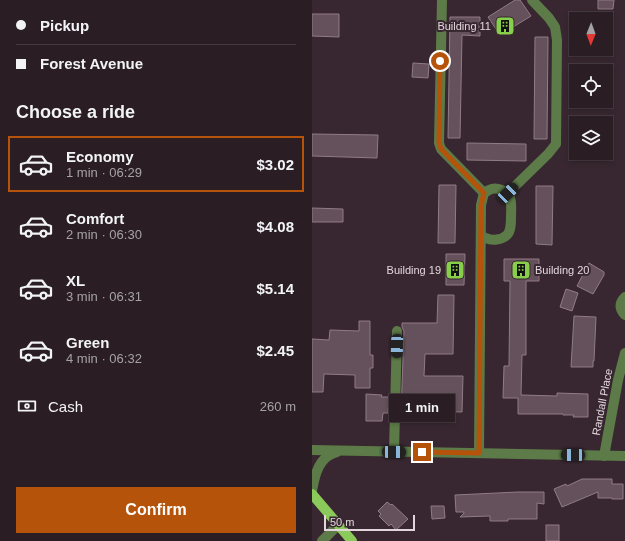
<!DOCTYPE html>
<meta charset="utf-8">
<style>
body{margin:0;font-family:Helvetica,sans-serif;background:#32262c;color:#f1f3f6;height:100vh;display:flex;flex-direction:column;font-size:15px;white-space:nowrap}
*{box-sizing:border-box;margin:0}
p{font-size:13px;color:#a5a2a6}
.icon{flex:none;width:22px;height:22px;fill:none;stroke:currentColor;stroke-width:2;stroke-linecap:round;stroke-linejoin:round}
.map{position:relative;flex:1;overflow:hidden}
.panel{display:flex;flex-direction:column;background:#2a1d24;width:312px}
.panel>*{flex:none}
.banner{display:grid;align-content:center;height:88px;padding:0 16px;background:#2a1d24}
.needle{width:26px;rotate:181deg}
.tools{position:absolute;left:257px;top:12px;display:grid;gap:8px}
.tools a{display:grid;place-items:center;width:44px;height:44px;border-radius:0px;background:#2a1d24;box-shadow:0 2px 6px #0003,0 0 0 1px #463b41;font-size:20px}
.scale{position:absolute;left:12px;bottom:10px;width:91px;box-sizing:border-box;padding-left:4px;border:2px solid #e2d6dc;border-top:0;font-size:11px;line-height:14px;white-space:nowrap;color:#e2d6dc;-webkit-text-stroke:3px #382730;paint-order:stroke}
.end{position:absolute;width:18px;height:18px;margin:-9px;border:5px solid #b45309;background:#fff;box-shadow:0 0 0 2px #fff}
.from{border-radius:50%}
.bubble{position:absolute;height:28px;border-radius:0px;background:#2a1d24;box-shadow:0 2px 6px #0003,0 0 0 1px #463b41;font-size:13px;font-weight:800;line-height:28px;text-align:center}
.car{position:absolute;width:12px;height:24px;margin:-12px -6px;border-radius:5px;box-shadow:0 0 3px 1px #0007;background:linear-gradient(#222 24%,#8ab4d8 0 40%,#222 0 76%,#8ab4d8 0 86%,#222 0)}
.banner b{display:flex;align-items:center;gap:14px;height:38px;font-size:15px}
.banner b+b{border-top:1px solid #463b41}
.banner i{width:10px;height:10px;background:#f1f3f6}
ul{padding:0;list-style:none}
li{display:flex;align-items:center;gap:12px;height:56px;margin:0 8px 6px;padding:0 8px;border:2px solid transparent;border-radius:0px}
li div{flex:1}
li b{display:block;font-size:15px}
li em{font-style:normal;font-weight:800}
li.current{border-color:#b45309}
li>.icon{width:36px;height:36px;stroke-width:1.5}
h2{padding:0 16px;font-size:18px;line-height:48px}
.pay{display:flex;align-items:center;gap:10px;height:44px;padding:0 16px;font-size:15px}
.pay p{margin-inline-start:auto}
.cta{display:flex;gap:8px;margin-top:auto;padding:8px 16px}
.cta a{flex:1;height:46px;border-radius:0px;background:#b45309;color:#fff;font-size:16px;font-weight:800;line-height:46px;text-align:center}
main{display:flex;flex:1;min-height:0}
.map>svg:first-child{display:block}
.building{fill:#65515b;stroke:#907b86}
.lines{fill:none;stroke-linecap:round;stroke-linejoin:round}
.minor{stroke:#5d7b48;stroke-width:10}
.major{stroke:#8bc95b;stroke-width:10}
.route{stroke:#b45309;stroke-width:5}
.labels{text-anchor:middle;stroke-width:4;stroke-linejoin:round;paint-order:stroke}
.poi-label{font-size:11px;fill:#e2d6dc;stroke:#382730;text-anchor:end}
.street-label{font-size:11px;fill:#e2d6dc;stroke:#382730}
</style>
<main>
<section class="panel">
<div class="banner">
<b><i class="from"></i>Pickup</b>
<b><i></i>Forest Avenue</b>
</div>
<h2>Choose a ride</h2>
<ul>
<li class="current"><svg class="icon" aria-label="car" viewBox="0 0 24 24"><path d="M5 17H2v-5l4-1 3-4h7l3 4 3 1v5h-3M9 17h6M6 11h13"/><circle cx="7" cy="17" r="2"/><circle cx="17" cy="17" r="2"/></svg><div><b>Economy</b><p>1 min · 06:29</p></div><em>$3.02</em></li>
<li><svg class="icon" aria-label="car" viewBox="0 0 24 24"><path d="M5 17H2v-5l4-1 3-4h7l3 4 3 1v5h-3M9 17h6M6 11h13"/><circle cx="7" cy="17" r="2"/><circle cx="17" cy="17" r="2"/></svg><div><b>Comfort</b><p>2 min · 06:30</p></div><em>$4.08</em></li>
<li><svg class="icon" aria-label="car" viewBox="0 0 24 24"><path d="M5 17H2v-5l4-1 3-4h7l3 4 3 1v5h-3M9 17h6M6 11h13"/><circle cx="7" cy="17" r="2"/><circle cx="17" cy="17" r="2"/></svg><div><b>XL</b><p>3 min · 06:31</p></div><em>$5.14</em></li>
<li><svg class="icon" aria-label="car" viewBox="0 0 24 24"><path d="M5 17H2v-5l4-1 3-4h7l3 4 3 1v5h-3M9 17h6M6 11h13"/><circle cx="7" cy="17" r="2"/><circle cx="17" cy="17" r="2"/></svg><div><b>Green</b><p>4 min · 06:32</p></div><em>$2.45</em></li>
</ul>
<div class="pay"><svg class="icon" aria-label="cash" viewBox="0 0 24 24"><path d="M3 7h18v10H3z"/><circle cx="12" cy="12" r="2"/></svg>Cash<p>260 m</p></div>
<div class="cta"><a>Confirm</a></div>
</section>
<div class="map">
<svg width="313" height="541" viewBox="0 0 313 541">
<rect width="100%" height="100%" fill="#382730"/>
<g class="building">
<polygon points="203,0 208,0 219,16 188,35 176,17"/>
<polygon points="286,0 302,0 301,9 286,9"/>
<polygon points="0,14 27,14 27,37 0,36"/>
<polygon points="138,17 168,17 168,36 150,35 148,138 136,138"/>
<polygon points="223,37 236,37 235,139 222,139"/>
<polygon points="101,63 117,64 116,78 100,77"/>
<polygon points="0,134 66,135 65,158 0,156"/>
<polygon points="155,143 214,144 214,161 155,160"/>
<polygon points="127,185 144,185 143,243 126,243"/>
<polygon points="224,186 241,186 240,245 224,244"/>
<polygon points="0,208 31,209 31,222 0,222"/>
<polygon points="134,254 153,254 152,285 134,285"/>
<polygon points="192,259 227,259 227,281 214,281 214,355 210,355 209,395 245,396 245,393 276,394 276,417 261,417 262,415 251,415 251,414 206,414 206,398 191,398 192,366 197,366 198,281 192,281"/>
<polygon points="277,263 292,272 292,275 281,294 265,286"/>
<polygon points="254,289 266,293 260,311 248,307"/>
<polygon points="126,295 142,295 141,354 113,354 112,376 151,376 150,412 111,411 111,414 89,413 92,331 90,327 90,323 125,323"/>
<polygon points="262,316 284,317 282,361 281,361 281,367 259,367"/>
<polygon points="47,321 58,321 58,355 61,355 61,368 58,368 58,388 43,388 43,375 12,374 11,392 0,392 0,339 17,340 18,330 47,331"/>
<polygon points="54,394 70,395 69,397 77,397 76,413 71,413 70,421 54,421"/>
<polygon points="270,479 300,479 300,484 311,484 311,499 300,499 300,498 286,498 286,492 250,507 242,489 254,484 255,486"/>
<polygon points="206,492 232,492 232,504 225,503 225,519 196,519 196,521 178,521 178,516 148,517 152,513 152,512 144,512 143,495"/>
<polygon points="75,502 79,505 80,504 96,519 84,530 79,524 77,526 67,516 69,514 66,511"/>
<polygon points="119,506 132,506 133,518 120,519"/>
<rect x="234" y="525" width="13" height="16"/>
</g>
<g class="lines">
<g class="minor">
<polyline points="130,0 127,143 129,149 172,193"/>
<polyline points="196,193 236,154 244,144 245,40 243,27 237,18 220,0"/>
<path d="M313,297C307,303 307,309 313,315"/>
<polyline points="0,450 313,456"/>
<polyline points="82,452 85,331"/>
<path d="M167,453L169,205L172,193C174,192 175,191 177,190C185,186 195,191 198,198C200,204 199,211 199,217C199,223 199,231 195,235C190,240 180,241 174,238C172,238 171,236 169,235"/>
<polyline points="292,456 306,380 313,353"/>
<path d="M0,491C2,480 5,463 16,456C19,454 22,453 25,452"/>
<polyline points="10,541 26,525"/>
</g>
<polyline class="major" points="0,494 40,541"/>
</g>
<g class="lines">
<polyline class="route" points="110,452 167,453 169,205 172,193 129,149 127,143 128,61"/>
</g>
<defs>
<symbol id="building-square" viewBox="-11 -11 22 22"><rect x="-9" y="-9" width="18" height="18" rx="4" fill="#87cf4a" stroke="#382730"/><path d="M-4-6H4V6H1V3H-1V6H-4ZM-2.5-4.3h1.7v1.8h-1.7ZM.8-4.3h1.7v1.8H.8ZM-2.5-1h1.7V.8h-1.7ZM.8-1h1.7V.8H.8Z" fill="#111"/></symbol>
</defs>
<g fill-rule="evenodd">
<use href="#building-square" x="182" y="15" width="22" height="22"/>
<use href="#building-square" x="132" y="259" width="22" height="22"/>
<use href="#building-square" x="198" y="259" width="22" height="22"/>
</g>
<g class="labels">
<g class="poi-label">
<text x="179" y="30">Building 11</text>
<text x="129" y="274">Building 19</text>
<text x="223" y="274" text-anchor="start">Building 20</text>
</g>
<g class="street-label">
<text transform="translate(290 402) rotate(-79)" y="4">Randall Place</text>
</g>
</g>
</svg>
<div class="tools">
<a><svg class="needle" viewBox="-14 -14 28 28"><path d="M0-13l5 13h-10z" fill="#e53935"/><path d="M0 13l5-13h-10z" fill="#a5a2a6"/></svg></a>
<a><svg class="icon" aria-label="locate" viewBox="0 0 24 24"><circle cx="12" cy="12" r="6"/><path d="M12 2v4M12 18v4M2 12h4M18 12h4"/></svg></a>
<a><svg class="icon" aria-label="layers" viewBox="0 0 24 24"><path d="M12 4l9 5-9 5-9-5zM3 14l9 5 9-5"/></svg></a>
</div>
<div class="scale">50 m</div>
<i class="end from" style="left:128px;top:61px"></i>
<i class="end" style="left:110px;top:452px"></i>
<div class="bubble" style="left:77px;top:394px;width:66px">1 min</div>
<i class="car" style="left:196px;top:193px;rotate:46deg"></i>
<i class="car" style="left:85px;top:346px;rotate:182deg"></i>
<i class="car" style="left:82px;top:452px;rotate:91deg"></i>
<i class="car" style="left:261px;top:455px;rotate:271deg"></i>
</div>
</main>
